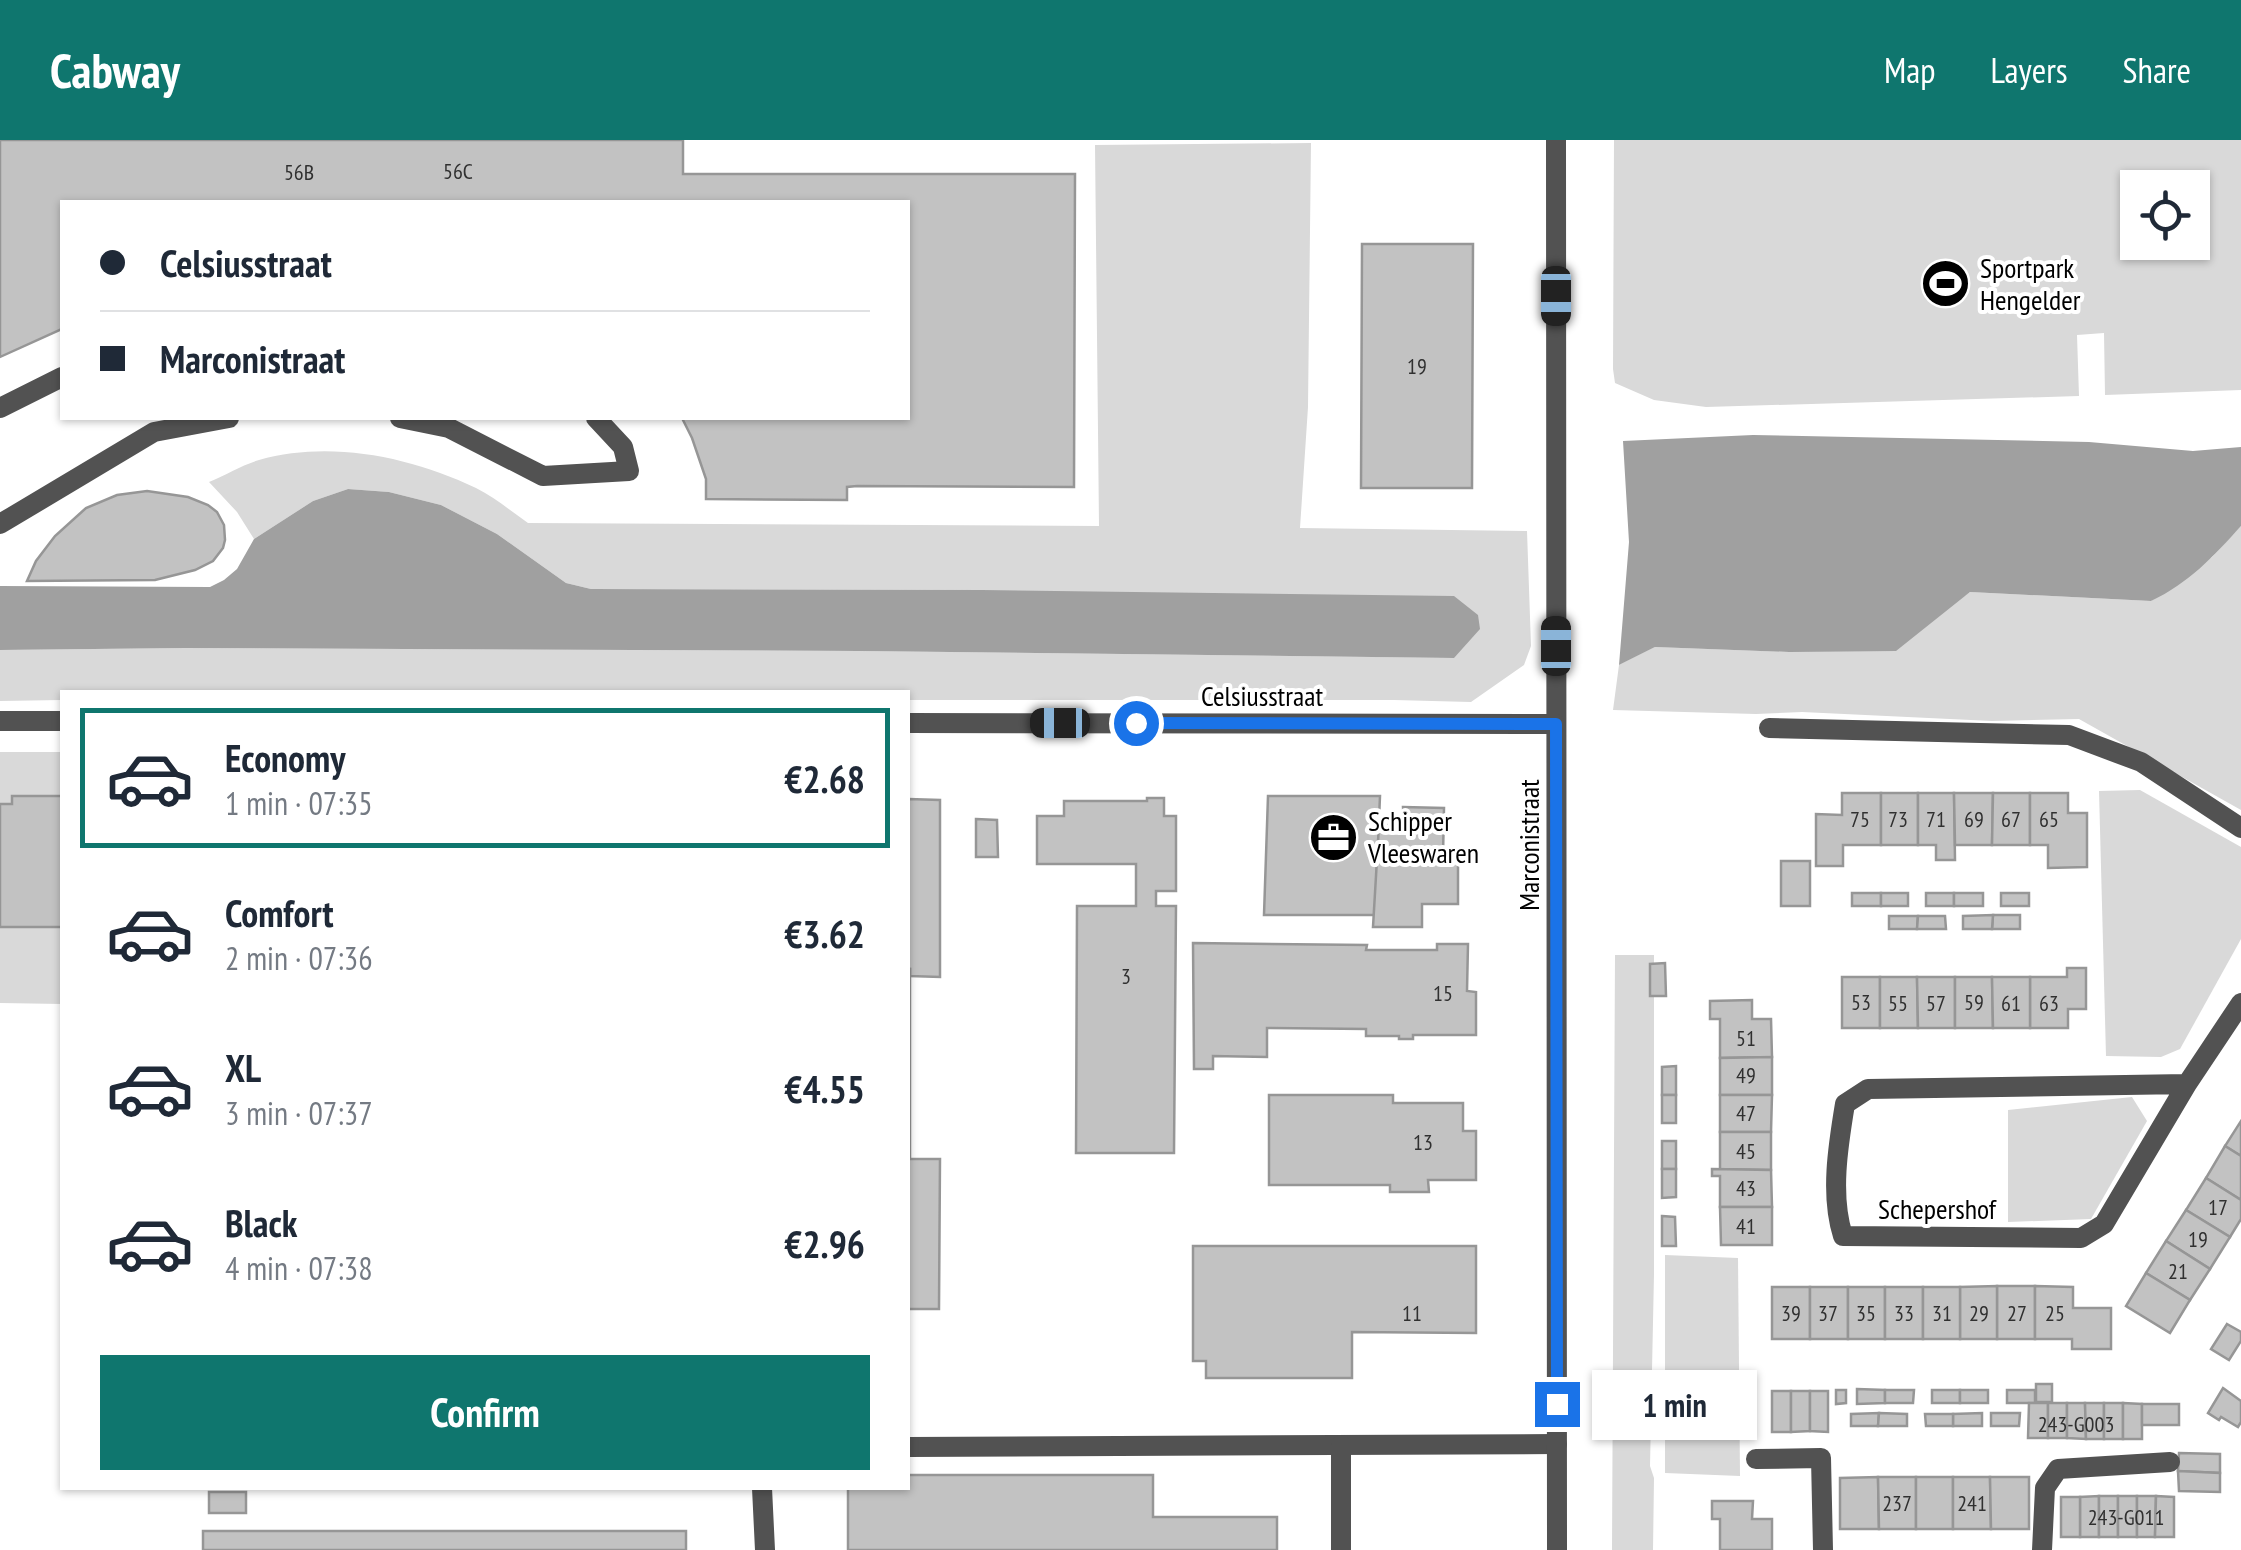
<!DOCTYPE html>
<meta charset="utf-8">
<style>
body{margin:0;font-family:"PT Sans Narrow",sans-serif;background:#f2f2f3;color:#1f2937;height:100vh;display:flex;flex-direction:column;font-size:38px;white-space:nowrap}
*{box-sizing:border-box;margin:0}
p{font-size:32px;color:#747a83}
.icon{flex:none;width:55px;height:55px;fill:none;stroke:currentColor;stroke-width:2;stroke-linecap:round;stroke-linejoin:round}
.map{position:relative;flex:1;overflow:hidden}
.drawer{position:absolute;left:60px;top:550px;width:850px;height:800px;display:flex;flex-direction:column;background:#fff;border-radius:0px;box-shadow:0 2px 8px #0004}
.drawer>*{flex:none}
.guide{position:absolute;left:60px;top:60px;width:850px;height:220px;border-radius:0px;box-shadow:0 2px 8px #0004;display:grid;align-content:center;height:220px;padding:0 40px;background:#fff}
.fabs{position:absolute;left:2120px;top:30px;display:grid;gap:20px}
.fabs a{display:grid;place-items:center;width:90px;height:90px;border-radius:0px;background:#fff;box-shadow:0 2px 8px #0004;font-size:50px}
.end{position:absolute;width:45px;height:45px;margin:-22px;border:12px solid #1a73e8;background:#fff;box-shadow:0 0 0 5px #fff}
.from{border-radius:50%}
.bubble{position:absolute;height:70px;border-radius:0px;background:#fff;box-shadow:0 2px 8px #0004;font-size:32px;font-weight:700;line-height:70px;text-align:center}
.car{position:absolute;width:30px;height:60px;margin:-30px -15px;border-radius:12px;box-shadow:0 0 8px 2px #0007;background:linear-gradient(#222 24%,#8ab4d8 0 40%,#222 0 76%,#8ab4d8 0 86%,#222 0)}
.guide b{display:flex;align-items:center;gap:35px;height:95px;font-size:38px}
.guide b+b{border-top:2px solid #e0e1e3}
.guide i{width:25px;height:25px;background:#1f2937}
ul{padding:18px 0 0;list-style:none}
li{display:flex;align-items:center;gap:30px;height:140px;margin:0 20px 15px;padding:0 20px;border:5px solid transparent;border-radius:0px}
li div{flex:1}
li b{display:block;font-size:38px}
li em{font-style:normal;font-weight:700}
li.selected{border-color:#0f766e}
li>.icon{width:90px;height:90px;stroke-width:1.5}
.action{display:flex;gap:20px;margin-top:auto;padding:20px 40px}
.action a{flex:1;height:115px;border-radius:0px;background:#0f766e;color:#fff;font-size:40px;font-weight:700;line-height:115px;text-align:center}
header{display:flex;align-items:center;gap:60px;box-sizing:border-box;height:140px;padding:0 50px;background:#0f766e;color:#fff}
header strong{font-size:48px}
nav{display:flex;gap:55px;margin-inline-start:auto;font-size:35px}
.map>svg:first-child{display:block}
.green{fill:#d9d9d9;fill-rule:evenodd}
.water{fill:#a0a0a0}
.building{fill:#c2c2c2;stroke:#969696;stroke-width:2.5}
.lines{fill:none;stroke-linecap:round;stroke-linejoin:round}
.service{stroke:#525252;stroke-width:20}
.minor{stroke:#525252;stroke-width:20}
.route{stroke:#1a73e8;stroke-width:12}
.labels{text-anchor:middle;stroke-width:8;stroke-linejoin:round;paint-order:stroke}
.number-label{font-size:22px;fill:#303030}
.poi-label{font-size:28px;fill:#000;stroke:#fff;text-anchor:start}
.street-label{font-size:28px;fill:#000;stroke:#fff}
</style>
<header>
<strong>Cabway</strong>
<nav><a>Map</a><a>Layers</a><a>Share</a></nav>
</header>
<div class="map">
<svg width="2241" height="1410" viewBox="0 0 2241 1410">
<rect width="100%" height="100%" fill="#fff"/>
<g class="green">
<path d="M1614,0H2241V250L2105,255L2104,193L2077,195L2079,256L1706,267L1654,260L1615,243L1613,229ZM2138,48H2192V102H2138Z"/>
<path d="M1311,3L1308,267L1300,388L1527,391L1531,506L1524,525L1471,562L1394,560H908V552H62V560L0,561V510L185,508L860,511L1455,518L982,450L591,449L566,443L497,394L441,365L389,352L348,349L313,361L254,399L237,372L209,342C226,335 242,325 259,320C331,300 410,317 476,348C494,357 511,371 528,383L1099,386L1095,5Z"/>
<polygon points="2241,386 2241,670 2079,579 1992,581 1802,572 1756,574 1613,570 1619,525 1655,507 1789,512 1953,464 1970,452 2151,461 2212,417"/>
<polygon points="0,612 62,612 62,864 0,863"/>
<polygon points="2140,650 2241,707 2241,799 2180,909 2161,917 2106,916 2099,651"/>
<polygon points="1615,815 1654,815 1654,1134 1650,1326 1654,1338 1653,1410 1612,1410"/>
<polygon points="2132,957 2147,981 2091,1079 2008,1082 2008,970"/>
<polygon points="1665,1115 1738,1118 1740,1336 1665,1333"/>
</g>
<g class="water">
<path d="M1753,295L2089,302L2193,311L2241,307V386C2213,417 2189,443 2151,461L1970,452L1896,511L1789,512L1655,507L1619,525L1629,402L1623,301Z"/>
<polygon points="348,349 389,352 441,365 497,394 566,443 591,449 982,450 1454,456 1478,475 1480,489 1454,518 860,511 185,508 0,510 0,446 210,447 224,440 237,429 254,399 313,361"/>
</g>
<g class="building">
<polygon points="0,0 683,0 683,34 1075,34 1074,347 857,346 847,347 847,360 706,359 706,339 692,298 682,278 908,278 908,62 62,62 62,189 0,217"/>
<polygon points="1362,104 1473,104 1472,348 1361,348"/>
<polygon points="147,351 188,357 208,365 217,372 224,385 225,400 223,408 213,421 195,430 155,440 27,441 36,421 55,396 86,368 117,355"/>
<polygon points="1842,653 1881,653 1881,705 1843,705 1843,726 1816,726 1816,674 1842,675"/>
<rect x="1881" y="653" width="37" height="52"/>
<polygon points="1918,653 1954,653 1955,720 1936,720 1936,705 1918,705"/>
<polygon points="1954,653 1993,653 1992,705 1955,705"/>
<polygon points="1993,653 2030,653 2030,705 1992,705"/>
<polygon points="2030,653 2068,653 2068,673 2087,673 2087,727 2048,728 2048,705 2030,705"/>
<polygon points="12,656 62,656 62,787 0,787 0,664 12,664"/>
<polygon points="1268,656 1380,656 1375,775 1264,775"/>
<polygon points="1147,658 1164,658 1164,676 1176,676 1176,751 1156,751 1156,766 1176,766 1174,1013 1076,1013 1077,766 1136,766 1136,724 1037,724 1037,676 1064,676 1064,661 1147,661"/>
<polygon points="908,659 940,660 940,837 910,836 910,829 908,829"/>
<polygon points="1403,667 1444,668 1443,716 1458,716 1458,764 1422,764 1422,787 1373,787 1379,685 1404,685"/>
<polygon points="976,679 997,680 998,717 976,717"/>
<rect x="1781" y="721" width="29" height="45"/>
<rect x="1852" y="753" width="29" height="13"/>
<rect x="1881" y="753" width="27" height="13"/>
<rect x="1926" y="753" width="28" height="13"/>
<rect x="1954" y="753" width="29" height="13"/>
<rect x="2001" y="753" width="28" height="13"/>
<polygon points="1993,775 2020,775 2020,789 1992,789"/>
<polygon points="1993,775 1992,789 1963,789 1963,776"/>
<polygon points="1889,776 1918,776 1917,789 1889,789"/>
<polygon points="1918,776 1945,776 1946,789 1917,789"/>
<polygon points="1193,803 1367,805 1366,810 1437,810 1437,804 1468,804 1467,851 1476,852 1476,895 1413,895 1413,899 1399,899 1399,896 1366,896 1366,889 1267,888 1267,917 1213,916 1213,929 1194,929"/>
<polygon points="1665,823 1666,856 1650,856 1650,824"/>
<polygon points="2067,828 2086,828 2086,869 2068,869 2068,888 2030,888 2030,837 2067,837"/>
<rect x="908" y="829" width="2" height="190"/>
<rect x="1842" y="837" width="38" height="51"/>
<polygon points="1880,837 1917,837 1918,888 1880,888"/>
<polygon points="1917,837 1955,837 1955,888 1918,888"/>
<polygon points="1955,837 1992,837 1993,888 1955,888"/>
<polygon points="1992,837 2030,837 2030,888 1993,888"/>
<polygon points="1752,860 1752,879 1771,879 1772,917 1720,918 1720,879 1710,879 1710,861"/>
<polygon points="1772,917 1772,955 1720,955 1720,918"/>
<polygon points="1676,926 1676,955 1662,955 1662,927"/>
<polygon points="1269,955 1393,955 1393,963 1463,963 1463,991 1476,991 1476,1040 1428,1040 1429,1052 1390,1052 1390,1045 1269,1045"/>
<rect x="1662" y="955" width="14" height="28"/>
<polygon points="1720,955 1772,955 1771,992 1720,992"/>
<polygon points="2241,981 2241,1016 2225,1006"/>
<polygon points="1720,992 1771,992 1771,1030 1720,1029"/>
<rect x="1662" y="1001" width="14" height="28"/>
<polygon points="2225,1006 2241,1016 2241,1060 2206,1038"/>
<polygon points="908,1019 940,1019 939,1169 908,1169"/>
<polygon points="1662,1029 1676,1029 1676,1057 1662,1058"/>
<polygon points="1712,1029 1771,1030 1772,1067 1720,1067 1720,1036 1712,1036"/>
<polygon points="2206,1038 2241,1060 2241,1079 2230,1097 2186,1070"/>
<polygon points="1720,1067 1772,1067 1772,1105 1721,1105"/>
<polygon points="2186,1070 2230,1097 2210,1129 2166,1101"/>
<polygon points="1662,1076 1675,1077 1676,1106 1662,1106"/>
<polygon points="2166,1101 2210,1129 2190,1160 2146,1133"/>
<polygon points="1193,1106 1476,1106 1476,1193 1352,1192 1352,1238 1206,1238 1206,1221 1193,1221"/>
<polygon points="2146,1133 2190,1160 2170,1193 2126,1166"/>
<rect x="1997" y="1146" width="38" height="53"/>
<polygon points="1997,1146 1997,1199 1960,1199 1960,1147"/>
<polygon points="2035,1146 2073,1147 2073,1168 2111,1168 2111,1209 2072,1209 2072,1199 2035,1199"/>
<rect x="1772" y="1147" width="38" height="52"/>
<rect x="1810" y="1147" width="38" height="52"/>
<rect x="1848" y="1147" width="37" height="52"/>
<rect x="1885" y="1147" width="38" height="52"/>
<rect x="1923" y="1147" width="37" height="52"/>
<polygon points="2227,1184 2241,1192 2241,1201 2229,1220 2211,1209"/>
<rect x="2036" y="1244" width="16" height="18"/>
<polygon points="2223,1248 2241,1261 2241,1282 2238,1287 2221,1277 2219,1280 2208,1273"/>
<polygon points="1857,1249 1885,1250 1885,1263 1857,1264"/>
<polygon points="1836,1250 1846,1250 1846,1263 1836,1264"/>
<polygon points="1885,1250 1914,1250 1913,1263 1885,1263"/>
<rect x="1932" y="1250" width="28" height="13"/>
<rect x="1960" y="1250" width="28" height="13"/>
<rect x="2007" y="1250" width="28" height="13"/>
<rect x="1772" y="1251" width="19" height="41"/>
<polygon points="1791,1251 1810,1251 1810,1291 1791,1292"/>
<polygon points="1810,1251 1828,1251 1828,1292 1810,1291"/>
<polygon points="2029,1263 2048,1263 2048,1298 2028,1298"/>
<rect x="2048" y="1263" width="19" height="35"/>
<polygon points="2067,1263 2085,1263 2086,1299 2067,1298"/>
<polygon points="2085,1263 2104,1263 2104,1299 2086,1299"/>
<rect x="2104" y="1263" width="19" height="36"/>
<polygon points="2123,1263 2142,1264 2142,1299 2123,1299"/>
<rect x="2142" y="1264" width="37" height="21"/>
<polygon points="1879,1273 1878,1286 1851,1286 1851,1274"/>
<polygon points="1879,1273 1907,1274 1907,1286 1878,1286"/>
<polygon points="1982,1273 1982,1286 1953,1286 1953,1274"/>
<polygon points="1991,1273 2020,1273 2019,1286 1991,1286"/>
<polygon points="1925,1274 1953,1274 1953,1286 1926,1286"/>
<polygon points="2179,1313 2220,1314 2220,1333 2178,1331"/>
<polygon points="2178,1331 2220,1333 2220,1352 2179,1351"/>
<polygon points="908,1335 1153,1335 1153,1377 1277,1377 1277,1410 848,1410 848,1348 908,1348"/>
<polygon points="1878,1337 1879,1389 1840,1389 1840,1338"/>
<polygon points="1878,1337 1916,1337 1916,1389 1879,1389"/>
<rect x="1916" y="1337" width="37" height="52"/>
<polygon points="1953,1337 1990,1337 1991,1389 1953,1389"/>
<polygon points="1990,1337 2029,1337 2029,1389 1991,1389"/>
<rect x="209" y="1352" width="37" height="21"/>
<polygon points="2099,1356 2099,1397 2080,1397 2080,1357"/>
<rect x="2099" y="1356" width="19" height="41"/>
<rect x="2118" y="1356" width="19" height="41"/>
<polygon points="2137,1356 2156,1356 2155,1397 2137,1397"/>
<polygon points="2156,1356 2174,1357 2174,1397 2155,1397"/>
<rect x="2061" y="1357" width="19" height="40"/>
<polygon points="1712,1361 1753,1361 1752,1379 1772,1379 1772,1410 1720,1410 1720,1379 1712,1379"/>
<rect x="203" y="1391" width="483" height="19"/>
</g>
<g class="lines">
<g class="service">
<polyline points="0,268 62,237"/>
<polyline points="400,278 449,288 543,336 629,331 623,307 596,278"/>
<polyline points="0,384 154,292 229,278"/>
<polyline points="908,1307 1557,1304"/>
<polyline points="762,1348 765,1410"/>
<polyline points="1341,1410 1341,1305"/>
</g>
<g class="minor">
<polyline points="1556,0 1557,1410"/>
<polyline points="0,581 62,581"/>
<polyline points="908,583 1556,584"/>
<polyline points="1769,588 2069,595 2141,622 2241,688"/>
<path d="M2187,944L1868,949L1845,964C1838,1006 1830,1056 1843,1096L2081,1098L2104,1084L2187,944L2241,863"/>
<polyline points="1756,1319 1821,1318 1823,1410"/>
<polyline points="2042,1410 2045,1348 2058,1329 2170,1322"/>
</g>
</g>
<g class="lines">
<polyline class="route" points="1136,583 1556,584 1557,1264"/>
</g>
<defs>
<symbol id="stadium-disc" viewBox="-11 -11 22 22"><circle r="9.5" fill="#000" stroke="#fff"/><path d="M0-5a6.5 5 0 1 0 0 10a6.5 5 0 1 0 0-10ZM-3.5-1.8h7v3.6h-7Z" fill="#fff"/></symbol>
<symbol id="office-disc" viewBox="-11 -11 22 22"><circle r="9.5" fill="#000" stroke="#fff"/><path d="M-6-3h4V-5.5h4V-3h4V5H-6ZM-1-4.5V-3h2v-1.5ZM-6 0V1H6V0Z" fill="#fff"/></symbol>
</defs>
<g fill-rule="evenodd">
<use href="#stadium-disc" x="1918" y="116" width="55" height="55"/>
<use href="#office-disc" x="1306" y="670" width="55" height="55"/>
</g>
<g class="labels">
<g class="number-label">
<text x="458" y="39">56C</text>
<text x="299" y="40">56B</text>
<text x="1417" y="234">19</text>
<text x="1860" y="687">75</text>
<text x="1898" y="687">73</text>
<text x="1936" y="687">71</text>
<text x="1974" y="687">69</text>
<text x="2011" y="687">67</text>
<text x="2049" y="687">65</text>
<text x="1126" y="844">3</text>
<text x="1443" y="861">15</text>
<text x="1861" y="870">53</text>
<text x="1974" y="870">59</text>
<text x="1898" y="871">55</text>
<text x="1936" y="871">57</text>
<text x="2011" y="871">61</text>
<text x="2049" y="871">63</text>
<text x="1746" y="906">51</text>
<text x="1746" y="943">49</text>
<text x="1746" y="981">47</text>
<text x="1423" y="1010">13</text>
<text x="1746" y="1019">45</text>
<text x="1746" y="1056">43</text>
<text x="2218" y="1075">17</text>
<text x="1746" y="1094">41</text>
<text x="2198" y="1107">19</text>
<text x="2178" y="1139">21</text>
<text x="1412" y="1181">11</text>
<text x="1791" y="1181">39</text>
<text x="1828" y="1181">37</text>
<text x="1866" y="1181">35</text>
<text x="1904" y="1181">33</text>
<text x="1942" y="1181">31</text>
<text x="1979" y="1181">29</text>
<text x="2017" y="1181">27</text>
<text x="2055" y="1181">25</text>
<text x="2076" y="1292">243-G003</text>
<text x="1897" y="1371">237</text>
<text x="1972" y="1371">241</text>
<text x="2126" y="1385">243-G011</text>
</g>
<g class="poi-label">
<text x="1980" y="138">Sportpark<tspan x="1980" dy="32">Hengelder</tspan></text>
<text x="1368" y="691">Schipper<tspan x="1368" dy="32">Vleeswaren</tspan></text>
</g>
<g class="street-label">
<text x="1262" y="566">Celsiusstraat</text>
<text transform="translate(1529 705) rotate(-90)" y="10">Marconistraat</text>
<text x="1937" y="1079">Schepershof</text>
</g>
</g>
</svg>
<div class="fabs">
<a><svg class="icon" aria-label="locate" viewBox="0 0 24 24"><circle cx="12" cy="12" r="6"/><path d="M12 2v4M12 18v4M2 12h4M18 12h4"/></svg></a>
</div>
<i class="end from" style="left:1136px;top:583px"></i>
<i class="end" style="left:1557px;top:1264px"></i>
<div class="bubble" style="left:1592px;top:1230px;width:165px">1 min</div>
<i class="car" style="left:1556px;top:156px;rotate:180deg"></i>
<i class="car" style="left:1556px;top:506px;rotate:0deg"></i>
<i class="car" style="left:1060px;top:583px;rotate:270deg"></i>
<div class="guide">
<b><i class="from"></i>Celsiusstraat</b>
<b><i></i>Marconistraat</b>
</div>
<section class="drawer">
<ul>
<li class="selected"><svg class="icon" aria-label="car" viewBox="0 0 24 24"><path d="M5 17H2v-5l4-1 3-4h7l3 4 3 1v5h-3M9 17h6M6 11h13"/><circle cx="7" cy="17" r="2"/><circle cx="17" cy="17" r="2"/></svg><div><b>Economy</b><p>1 min · 07:35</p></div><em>€2.68</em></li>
<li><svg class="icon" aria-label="car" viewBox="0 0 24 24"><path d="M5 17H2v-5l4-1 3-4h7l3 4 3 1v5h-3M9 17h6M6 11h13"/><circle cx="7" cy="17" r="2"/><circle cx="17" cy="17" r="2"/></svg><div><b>Comfort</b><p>2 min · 07:36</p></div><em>€3.62</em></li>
<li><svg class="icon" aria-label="car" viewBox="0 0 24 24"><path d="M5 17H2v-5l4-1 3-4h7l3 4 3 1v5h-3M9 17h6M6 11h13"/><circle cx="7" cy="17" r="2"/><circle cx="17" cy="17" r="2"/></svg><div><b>XL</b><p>3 min · 07:37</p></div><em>€4.55</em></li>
<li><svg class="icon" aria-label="car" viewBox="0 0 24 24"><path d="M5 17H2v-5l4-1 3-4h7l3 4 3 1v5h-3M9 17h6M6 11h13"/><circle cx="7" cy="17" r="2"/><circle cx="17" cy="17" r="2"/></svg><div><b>Black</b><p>4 min · 07:38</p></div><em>€2.96</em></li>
</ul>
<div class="action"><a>Confirm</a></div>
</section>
</div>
